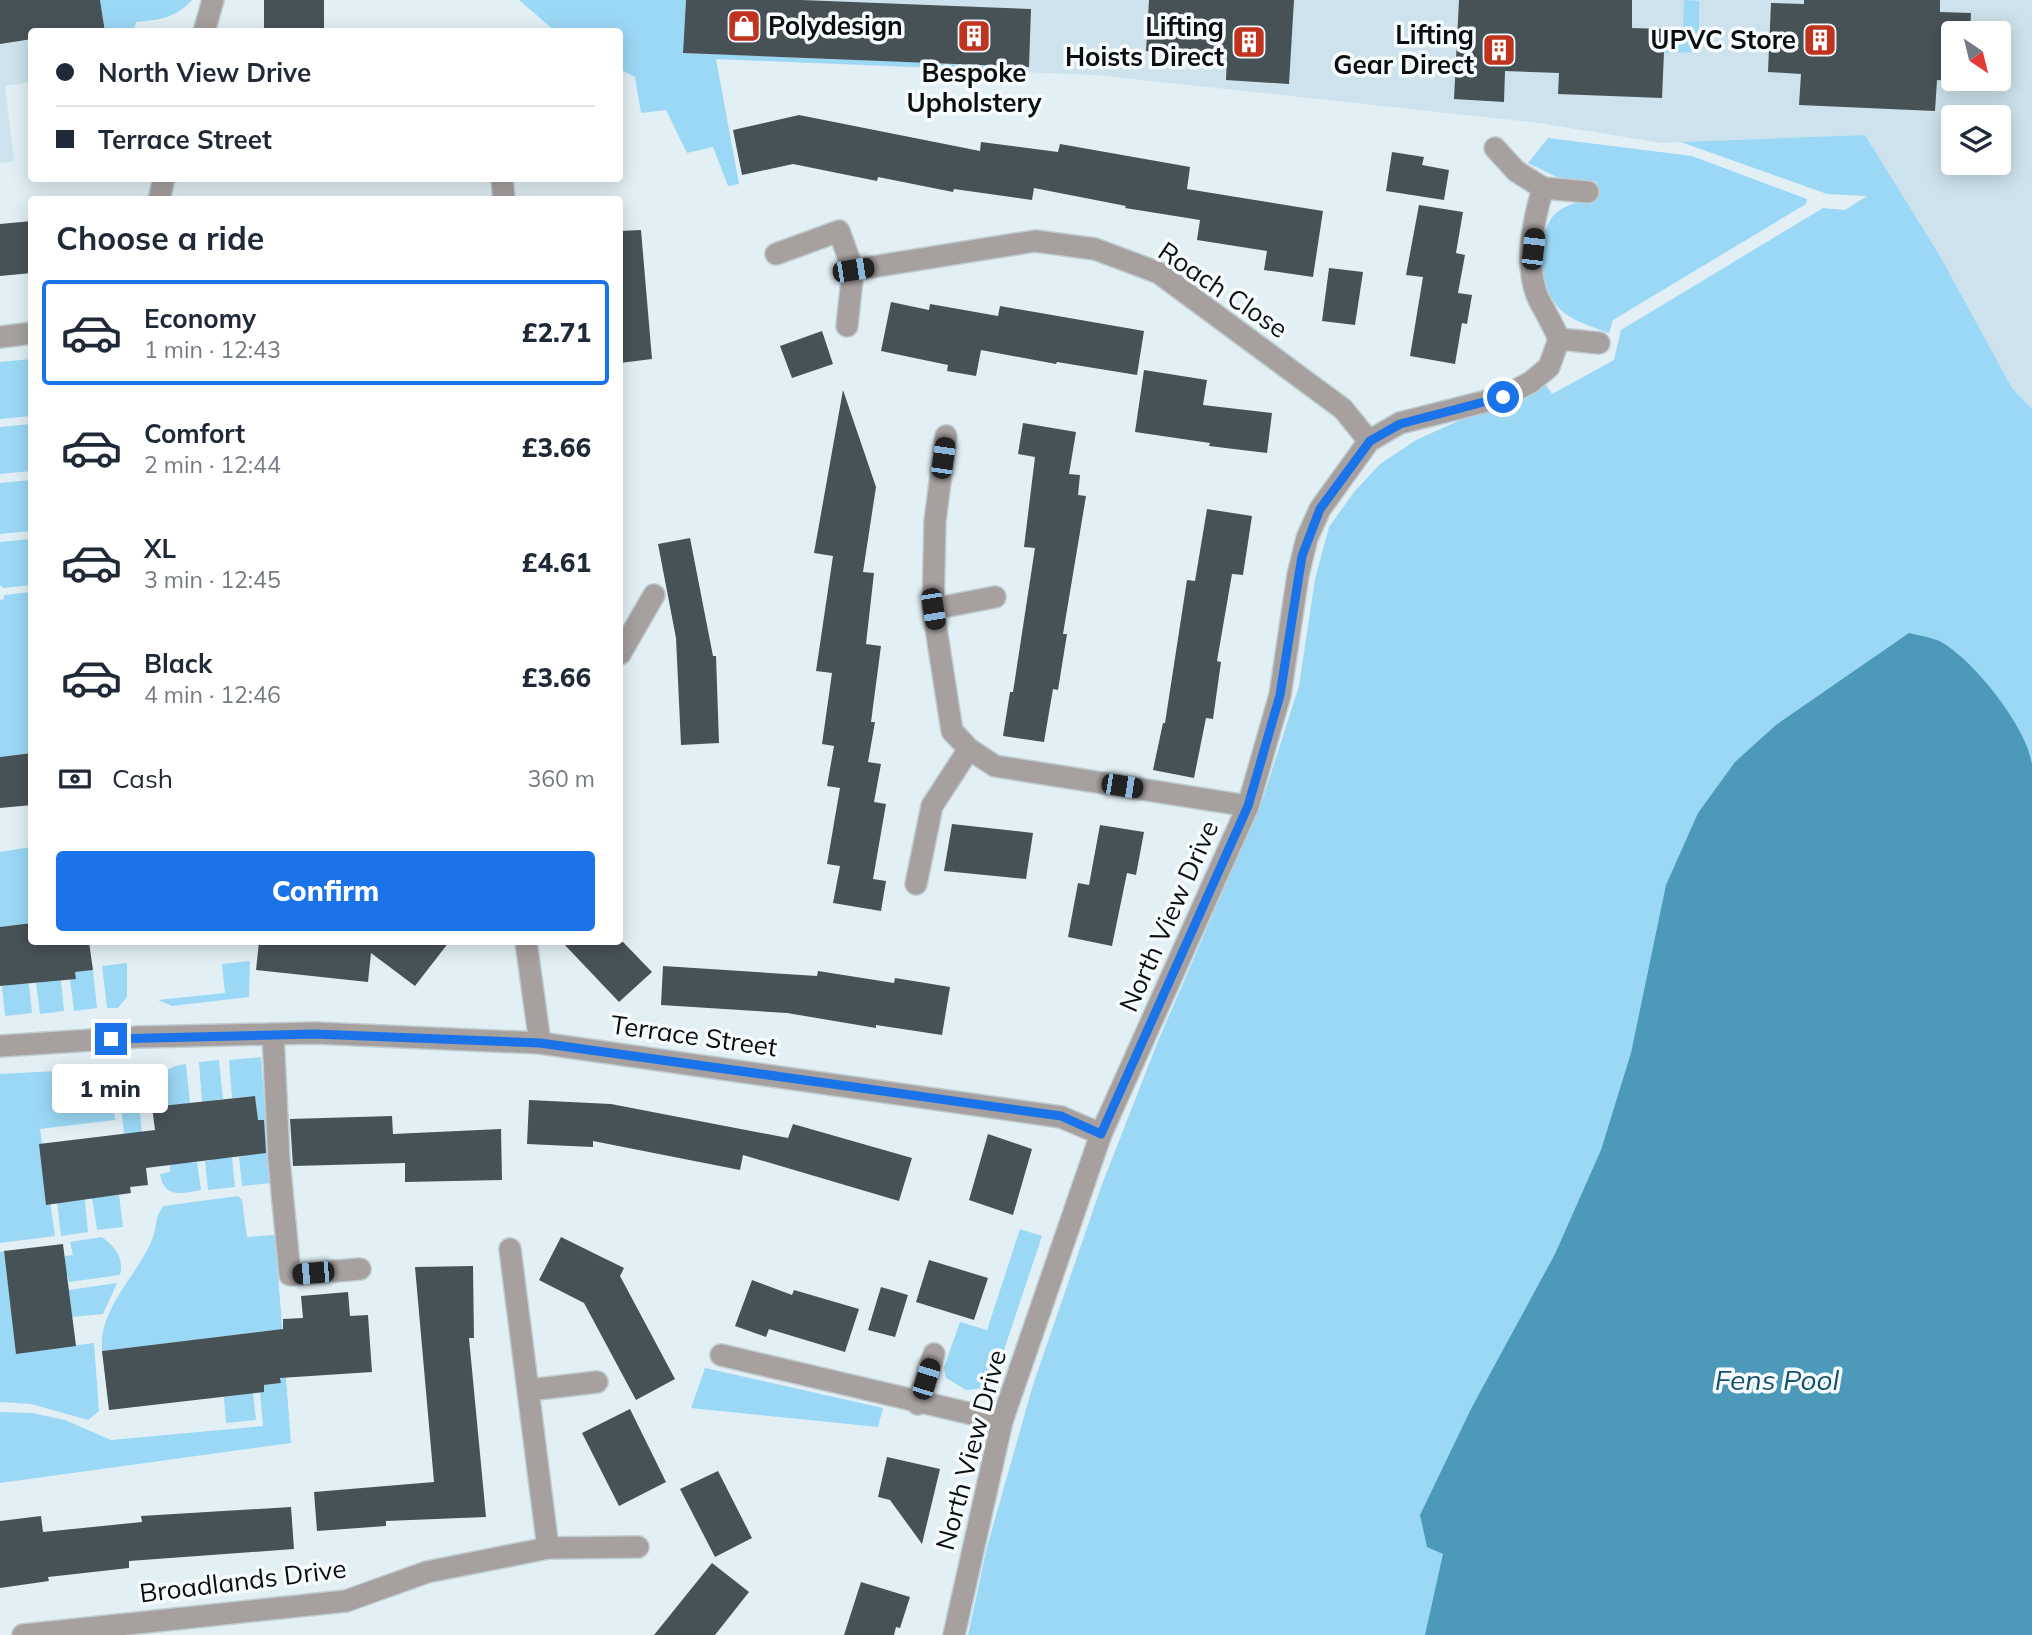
<!DOCTYPE html>
<meta charset="utf-8">
<style>
body{margin:0;font-family:Mulish,sans-serif;background:#f2f2f3;color:#1f2937;height:100vh;display:flex;flex-direction:column;font-size:26px;white-space:nowrap}
*{box-sizing:border-box;margin:0}
p{font-size:23px;color:#747a83}
.icon{flex:none;width:38px;height:38px;fill:none;stroke:currentColor;stroke-width:2;stroke-linecap:round;stroke-linejoin:round}
.map{position:relative;flex:1;overflow:hidden}
.panel{position:absolute;left:28px;top:196px;width:595px;height:749px;display:flex;flex-direction:column;background:#fff;border-radius:7px;box-shadow:0 4px 18px #0003}
.panel>*{flex:none}
.top-card{position:absolute;left:28px;top:28px;width:595px;height:154px;border-radius:7px;box-shadow:0 4px 18px #0003;display:grid;align-content:center;height:154px;padding:0 28px;background:#fff}
.needle{width:46px;rotate:145deg}
.controls{position:absolute;left:1941px;top:21px;display:grid;gap:14px}
.controls a{display:grid;place-items:center;width:70px;height:70px;border-radius:7px;background:#fff;box-shadow:0 4px 18px #0003;font-size:35px}
.end{position:absolute;width:32px;height:32px;margin:-16px;border:9px solid #1a73e8;background:#fff;box-shadow:0 0 0 4px #fff}
.from{border-radius:50%}
.bubble{position:absolute;height:49px;border-radius:7px;background:#fff;box-shadow:0 4px 18px #0003;font-size:23px;font-weight:800;line-height:49px;text-align:center}
.car{position:absolute;width:21px;height:42px;margin:-21px -10px;border-radius:9px;box-shadow:0 0 5px 2px #0007;background:linear-gradient(#222 24%,#8ab4d8 0 40%,#222 0 76%,#8ab4d8 0 86%,#222 0)}
.top-card b{display:flex;align-items:center;gap:24px;height:66px;font-size:26px}
.top-card b+b{border-top:2px solid #e0e1e3}
.top-card i{width:18px;height:18px;background:#1f2937}
ul{padding:0;list-style:none}
li{display:flex;align-items:center;gap:21px;height:105px;margin:0 14px 10px;padding:0 14px;border:4px solid transparent;border-radius:7px}
li div{flex:1}
li b{display:block;font-size:26px}
li em{font-style:normal;font-weight:800}
li.on{border-color:#1a73e8}
li>.icon{width:63px;height:63px;stroke-width:1.5}
h2{padding:0 28px;font-size:32px;line-height:84px}
.pay{display:flex;align-items:center;gap:18px;height:77px;padding:0 28px;font-size:26px}
.pay p{margin-inline-start:auto}
.cta{display:flex;gap:14px;margin-top:auto;padding:14px 28px}
.cta a{flex:1;height:80px;border-radius:7px;background:#1a73e8;color:#fff;font-size:28px;font-weight:800;line-height:80px;text-align:center}
.map>svg:first-child{display:block}
.built{fill:#cde2ec;fill-rule:evenodd}
.green{fill:#9bd8f5}
.water{fill:#4c99ba}
.building{fill:#475257}
.lines{fill:none;stroke-linecap:round;stroke-linejoin:round}
.minor-casing{stroke:#bfccd1;stroke-width:24}
.minor{stroke:#a6a09f;stroke-width:21}
.route{stroke:#1a73e8;stroke-width:9}
.labels{text-anchor:middle;stroke-width:7;stroke-linejoin:round;paint-order:stroke}
.poi-label{font-size:26px;font-weight:bold;fill:#0a0e10;stroke:#f6fbfe;text-anchor:end}
.street-label{font-size:26px;fill:#0a0e10;stroke:#f6fbfe}
.water-label{font-size:28px;font-style:italic;fill:#14526a;stroke:#f6fbfe}
</style>
<div class="map">
<svg width="2032" height="1635" viewBox="0 0 2032 1635">
<rect width="100%" height="100%" fill="#e2f0f6"/>
<g class="built">
<polygon points="0,0 100,0 105,31 32,32 31,82 5,86 14,161 0,163"/>
<path d="M686,0H2032V409L2012,388L1940,256L1865,135L1661,143L1539,123L1096,75L715,59L683,53ZM1953,33H1998V79H1953ZM1953,117H1998V163H1953Z"/>
</g>
<g class="green">
<path d="M100,0H192C176,18 159,20 136,22L133,32L105,31Z"/>
<polygon points="519,0 686,0 683,53 1029,67 1020,71 716,59 739,184 728,186 713,147 687,153 666,110 641,113 635,77 620,69 620,32 555,31"/>
<polygon points="1684,0 1699,1 1699,46 1694,52 1664,53 1665,29 1683,29"/>
<polygon points="1865,135 1940,256 2012,388 2032,409 2032,1635 968,1635 987,1547 1033,1385 1101,1187 1158,1041 1263,798 1299,686 1315,579 1329,527 1354,492 1380,464 1416,440 1465,418 1494,410 1545,383 1552,394 1614,360 1621,330 1823,208 1845,210 1867,196 1827,194 1681,142"/>
<path d="M1548,138L1692,156L1807,199L1806,204L1613,320L1609,333C1591,326 1570,321 1557,306C1539,286 1535,235 1554,215C1564,204 1580,202 1594,199L1597,182L1557,177L1528,163Z"/>
<polygon points="31,359 31,416 0,419 0,362"/>
<polygon points="31,424 31,471 0,474 0,427"/>
<polygon points="31,480 31,531 0,534 0,483"/>
<polygon points="31,539 31,585 3,588 0,585 0,542"/>
<polygon points="31,592 31,753 0,757 0,600 4,599 4,595"/>
<polygon points="31,847 31,923 0,927 0,852"/>
<polygon points="250,961 249,997 172,1006 158,1000 225,993 222,964"/>
<polygon points="127,963 127,997 118,1008 107,1008 102,966"/>
<polygon points="93,970 97,1008 74,1011 70,979 76,978 75,972"/>
<polygon points="41,975 61,980 64,1011 40,1014 36,983 41,982"/>
<polygon points="22,976 23,984 29,984 32,1013 5,1016 2,986 6,986 5,978"/>
<polygon points="261,1057 271,1183 242,1186 239,1157 244,1156 243,1150 261,1148 255,1096 232,1098 229,1060"/>
<polygon points="219,1060 223,1099 202,1102 199,1062"/>
<path d="M186,1064L190,1103L167,1106L165,1099H153C152,1078 166,1066 186,1064Z"/>
<polygon points="109,1068 115,1120 40,1129 55,1236 0,1243 0,1074"/>
<path d="M117,1069C141,1082 139,1109 142,1132L124,1134Z"/>
<polygon points="225,1152 225,1158 232,1158 235,1187 208,1190 205,1161 210,1161 209,1153"/>
<path d="M190,1154L191,1163L197,1162L201,1190C181,1194 164,1198 160,1174L170,1172V1165Z"/>
<polygon points="119,1195 123,1227 97,1230 92,1198"/>
<path d="M238,1196L242,1200L247,1237L275,1235L291,1443L0,1483V1412L32,1413L65,1420L111,1440L263,1426L260,1392L264,1391V1385L281,1383L275,1330L102,1351C98,1307 139,1275 153,1237C157,1226 155,1215 164,1206Z"/>
<polygon points="85,1199 88,1232 61,1236 57,1201"/>
<polygon points="1020,1229 1042,1236 997,1371 985,1388 966,1390 946,1378 944,1367 960,1322 987,1330"/>
<path d="M102,1237C115,1247 124,1257 120,1275L69,1282L68,1276L59,1277L65,1256L73,1255L70,1242Z"/>
<polygon points="4,1251 17,1353 94,1343 99,1411 88,1420 31,1404 0,1402 0,1252"/>
<polygon points="117,1283 103,1314 72,1317 69,1290"/>
<polygon points="705,1368 883,1408 878,1427 691,1408"/>
<polygon points="253,1393 256,1420 226,1423 224,1397"/>
</g>
<path class="water" d="M1909,633C1921,636 1937,638 1946,645C1977,665 2027,728 2032,764V1635H1425L1443,1554L1427,1547L1420,1515L1472,1407L1555,1254L1601,1150L1631,1053L1666,885L1698,813L1735,762L1776,725Z"/>
<g class="building">
<polygon points="0,0 100,0 105,32 32,32 32,39 0,44"/>
<rect x="264" y="0" width="60" height="32"/>
<polygon points="686,0 801,0 1031,9 1029,67 683,53"/>
<polygon points="1149,0 1294,0 1289,84 1226,80 1227,56 1146,51"/>
<polygon points="1459,0 1632,0 1632,28 1665,29 1662,98 1558,94 1559,73 1505,71 1504,102 1454,99"/>
<polygon points="1804,0 1940,0 1940,12 1971,13 1970,33 1953,33 1953,79 1968,79 1968,82 1937,80 1935,111 1799,105 1801,74 1768,72 1771,3 1804,4"/>
<polygon points="799,115 980,151 981,142 1058,152 1060,144 1190,167 1187,189 1323,211 1313,277 1264,270 1267,251 1197,240 1200,220 1125,208 1126,206 1034,188 1032,200 954,189 953,192 878,177 877,181 793,164 742,175 733,130"/>
<polygon points="1392,152 1424,157 1422,165 1449,170 1444,200 1386,191"/>
<polygon points="1419,205 1463,212 1456,253 1465,255 1458,293 1472,295 1467,324 1462,323 1455,364 1410,356 1423,277 1406,275"/>
<polygon points="32,221 32,273 0,276 0,224"/>
<polygon points="641,230 652,359 620,363 620,231"/>
<polygon points="1329,268 1363,272 1355,325 1322,321"/>
<polygon points="891,302 929,310 930,304 998,316 1000,306 1144,331 1137,375 1057,362 1056,364 981,350 976,376 947,371 948,365 881,351"/>
<polygon points="822,331 833,364 792,378 780,346"/>
<polygon points="1144,370 1207,380 1203,405 1272,413 1267,453 1209,446 1210,443 1135,432"/>
<polygon points="843,390 876,487 863,572 874,573 866,644 881,646 871,722 875,722 868,762 881,764 874,802 886,804 873,879 886,881 881,911 833,903 840,866 827,864 840,788 827,786 834,746 822,744 832,673 816,671 833,556 814,553"/>
<polygon points="1023,423 1076,432 1069,474 1080,475 1078,495 1086,496 1063,634 1067,634 1058,690 1053,689 1044,742 1003,736 1010,692 1013,692 1035,548 1024,547 1035,457 1018,454"/>
<polygon points="1207,509 1252,516 1243,575 1232,574 1217,661 1221,662 1213,719 1206,718 1194,778 1153,770 1163,723 1165,723 1187,580 1195,581"/>
<polygon points="690,538 713,656 716,656 719,743 681,745 676,638 658,544"/>
<polygon points="32,753 32,805 0,808 0,757"/>
<polygon points="952,824 1033,833 1026,879 944,871"/>
<polygon points="1100,825 1144,832 1136,875 1127,873 1112,946 1068,937 1078,883 1089,885"/>
<polygon points="32,923 32,942 89,942 93,970 75,972 76,979 0,986 0,927"/>
<polygon points="259,942 396,944 398,942 449,942 415,986 371,953 368,982 256,970"/>
<polygon points="562,942 623,942 652,972 619,1002"/>
<polygon points="663,966 817,976 818,971 894,983 895,978 950,987 942,1035 876,1025 876,1028 787,1013 661,1005"/>
<polygon points="255,1096 258,1120 264,1120 266,1153 146,1168 148,1185 130,1187 131,1193 46,1205 39,1144 155,1130 152,1107"/>
<polygon points="529,1100 611,1104 788,1138 793,1124 912,1158 899,1201 743,1155 740,1170 593,1141 593,1147 527,1144"/>
<polygon points="392,1116 393,1134 501,1129 502,1180 405,1182 405,1163 293,1166 290,1119"/>
<polygon points="988,1134 1032,1149 1013,1215 969,1200"/>
<polygon points="561,1237 624,1268 620,1276 675,1379 636,1400 584,1303 539,1280"/>
<polygon points="63,1244 76,1346 16,1354 4,1251"/>
<polygon points="929,1260 988,1278 974,1320 916,1302"/>
<polygon points="473,1266 474,1338 469,1338 486,1517 386,1521 386,1526 317,1531 314,1492 434,1482 415,1267"/>
<polygon points="752,1280 792,1295 794,1290 859,1309 845,1352 769,1329 766,1337 735,1326"/>
<polygon points="881,1287 908,1295 895,1337 868,1330"/>
<polygon points="348,1292 350,1316 368,1315 372,1372 280,1378 281,1383 264,1385 264,1392 109,1410 102,1351 283,1329 283,1319 303,1318 301,1296"/>
<polygon points="630,1409 666,1482 619,1506 582,1433"/>
<polygon points="887,1457 940,1469 922,1544 890,1500 878,1497"/>
<polygon points="718,1471 752,1538 715,1557 680,1489"/>
<polygon points="291,1507 294,1549 129,1561 129,1568 48,1577 49,1581 0,1588 0,1521 41,1516 43,1532 142,1522 141,1516"/>
<polygon points="712,1563 749,1592 715,1635 654,1635"/>
<polygon points="861,1582 910,1597 900,1628 896,1627 894,1635 844,1635"/>
</g>
<g class="lines">
<defs>
<g id="minor">
<polyline points="204,32 213,0"/>
<polyline points="502,178 504,200"/>
<polyline points="1543,188 1588,192"/>
<polyline points="159,200 164,178"/>
<polyline points="776,254 839,231 853,270 847,326"/>
<polyline points="853,270 1035,241 1095,249 1159,273 1343,409 1369,441"/>
<polyline points="0,337 32,333"/>
<polyline points="1559,339 1599,343"/>
<polyline points="946,436 935,521 933,609 952,731 969,749 995,766 1248,806"/>
<polyline points="933,609 995,597"/>
<polyline points="620,654 654,595"/>
<polyline points="916,884 932,806 969,749"/>
<polyline points="526,942 540,1043"/>
<polyline points="273,1034 279,1160 290,1275 360,1269"/>
<polyline points="0,1046 139,1037 315,1033 540,1043 1061,1117 1101,1134"/>
<polyline points="510,1249 548,1548"/>
<polyline points="721,1355 1002,1421"/>
<polyline points="529,1390 597,1382"/>
<polyline points="918,1404 934,1354"/>
<polyline points="23,1635 346,1601 427,1572 548,1548 638,1547"/>
<path d="M954,1635L1002,1421L1101,1134L1248,806L1280,695L1298,575L1307,538L1320,509L1369,441L1400,423L1503,397L1531,382L1549,367L1559,339C1553,325 1546,313 1539,300C1524,268 1533,221 1543,188L1516,171L1495,148"/>
</g>
</defs>
<use href="#minor" class="minor-casing"/>
<use href="#minor" class="minor"/>
</g>
<g class="lines">
<polyline class="route" points="111,1039 314,1034 540,1043 1061,1116 1101,1134 1248,806 1280,695 1302,556 1320,509 1370,441 1400,424 1503,397"/>
</g>
<defs>
<symbol id="shop-square" viewBox="-11 -11 22 22"><rect x="-9" y="-9" width="18" height="18" rx="4" fill="#c0341f" stroke="#f6fbfe"/><path d="M-5-2.5h2.3a2.7 3.5 0 0 1 5.4 0H5L5.5 6h-11ZM-1.5-2.5h3a1.5 2.3 0 0 0-3 0Z" fill="#fff"/></symbol>
<symbol id="building-square" viewBox="-11 -11 22 22"><rect x="-9" y="-9" width="18" height="18" rx="4" fill="#c0341f" stroke="#f6fbfe"/><path d="M-4-6H4V6H1V3H-1V6H-4ZM-2.5-4.3h1.7v1.8h-1.7ZM.8-4.3h1.7v1.8H.8ZM-2.5-1h1.7V.8h-1.7ZM.8-1h1.7V.8H.8Z" fill="#fff"/></symbol>
</defs>
<g fill-rule="evenodd">
<use href="#shop-square" x="725" y="7" width="38" height="38"/>
<use href="#building-square" x="955" y="17" width="38" height="38"/>
<use href="#building-square" x="1801" y="21" width="38" height="38"/>
<use href="#building-square" x="1230" y="23" width="38" height="38"/>
<use href="#building-square" x="1480" y="31" width="38" height="38"/>
</g>
<g class="labels">
<g class="poi-label">
<text x="768" y="35" text-anchor="start">Polydesign</text>
<text x="1224" y="36">Lifting<tspan x="1224" dy="30">Hoists Direct</tspan></text>
<text x="1474" y="44">Lifting<tspan x="1474" dy="30">Gear Direct</tspan></text>
<text x="1796" y="49">UPVC Store</text>
<text x="974" y="82" text-anchor="middle">Bespoke<tspan x="974" dy="30">Upholstery</tspan></text>
</g>
<g class="street-label">
<text transform="translate(1223 290) rotate(34)" y="9">Roach Close</text>
<text transform="translate(1169 916) rotate(-66)" y="9">North View Drive</text>
<text transform="translate(694 1036) rotate(8)" y="9">Terrace Street</text>
<text transform="translate(971 1450) rotate(-75)" y="9">North View Drive</text>
<text transform="translate(243 1581) rotate(-7)" y="9">Broadlands Drive</text>
</g>
<g class="water-label">
<text x="1777" y="1390">Fens Pool</text>
</g>
</g>
</svg>
<div class="controls">
<a><svg class="needle" viewBox="-14 -14 28 28"><path d="M0-13l5 13h-10z" fill="#e53935"/><path d="M0 13l5-13h-10z" fill="#747a83"/></svg></a>
<a><svg class="icon" aria-label="layers" viewBox="0 0 24 24"><path d="M12 4l9 5-9 5-9-5zM3 14l9 5 9-5"/></svg></a>
</div>
<i class="end from" style="left:1503px;top:397px"></i>
<i class="end" style="left:111px;top:1039px"></i>
<div class="bubble" style="left:52px;top:1064px;width:116px">1 min</div>
<i class="car" style="left:1533px;top:249px;rotate:6deg"></i>
<i class="car" style="left:853px;top:270px;rotate:81deg"></i>
<i class="car" style="left:943px;top:458px;rotate:8deg"></i>
<i class="car" style="left:933px;top:609px;rotate:171deg"></i>
<i class="car" style="left:1122px;top:786px;rotate:99deg"></i>
<i class="car" style="left:313px;top:1273px;rotate:265deg"></i>
<i class="car" style="left:926px;top:1379px;rotate:17deg"></i>
<div class="top-card">
<b><i class="from"></i>North View Drive</b>
<b><i></i>Terrace Street</b>
</div>
<section class="panel">
<h2>Choose a ride</h2>
<ul>
<li class="on"><svg class="icon" aria-label="car" viewBox="0 0 24 24"><path d="M5 17H2v-5l4-1 3-4h7l3 4 3 1v5h-3M9 17h6M6 11h13"/><circle cx="7" cy="17" r="2"/><circle cx="17" cy="17" r="2"/></svg><div><b>Economy</b><p>1 min · 12:43</p></div><em>£2.71</em></li>
<li><svg class="icon" aria-label="car" viewBox="0 0 24 24"><path d="M5 17H2v-5l4-1 3-4h7l3 4 3 1v5h-3M9 17h6M6 11h13"/><circle cx="7" cy="17" r="2"/><circle cx="17" cy="17" r="2"/></svg><div><b>Comfort</b><p>2 min · 12:44</p></div><em>£3.66</em></li>
<li><svg class="icon" aria-label="car" viewBox="0 0 24 24"><path d="M5 17H2v-5l4-1 3-4h7l3 4 3 1v5h-3M9 17h6M6 11h13"/><circle cx="7" cy="17" r="2"/><circle cx="17" cy="17" r="2"/></svg><div><b>XL</b><p>3 min · 12:45</p></div><em>£4.61</em></li>
<li><svg class="icon" aria-label="car" viewBox="0 0 24 24"><path d="M5 17H2v-5l4-1 3-4h7l3 4 3 1v5h-3M9 17h6M6 11h13"/><circle cx="7" cy="17" r="2"/><circle cx="17" cy="17" r="2"/></svg><div><b>Black</b><p>4 min · 12:46</p></div><em>£3.66</em></li>
</ul>
<div class="pay"><svg class="icon" aria-label="cash" viewBox="0 0 24 24"><path d="M3 7h18v10H3z"/><circle cx="12" cy="12" r="2"/></svg>Cash<p>360 m</p></div>
<div class="cta"><a>Confirm</a></div>
</section>
</div>
